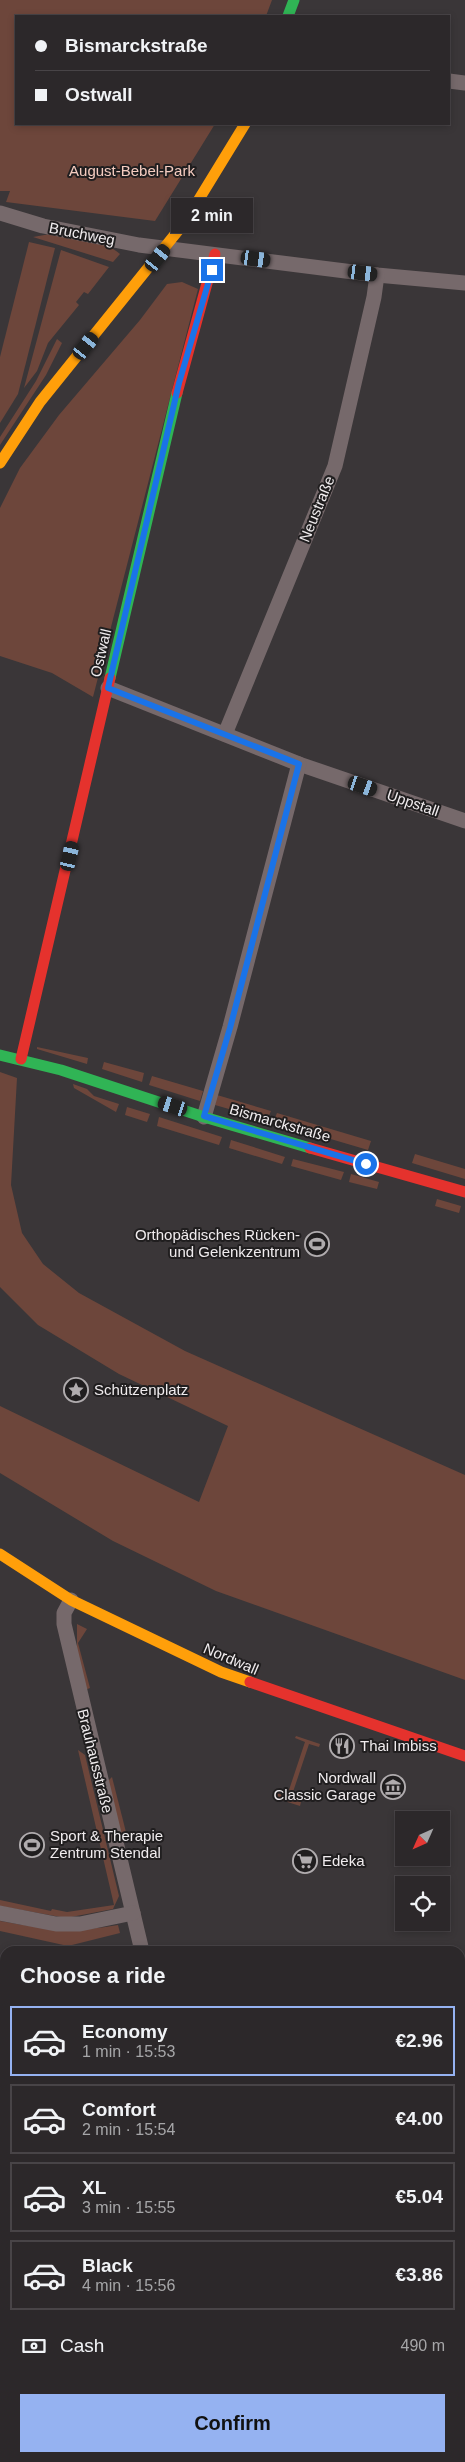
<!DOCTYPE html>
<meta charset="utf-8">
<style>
body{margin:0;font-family:Helvetica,sans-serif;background:#343032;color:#f1f3f6;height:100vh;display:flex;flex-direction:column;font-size:19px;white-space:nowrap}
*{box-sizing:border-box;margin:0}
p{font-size:16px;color:#a6a6a8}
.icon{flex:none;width:28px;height:28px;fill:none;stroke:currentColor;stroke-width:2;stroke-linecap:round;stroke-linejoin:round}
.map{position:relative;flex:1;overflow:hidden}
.sheet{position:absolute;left:0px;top:1946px;width:465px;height:516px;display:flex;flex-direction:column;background:#2c282a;border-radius:15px 15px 0 0;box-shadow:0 2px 8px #0003,0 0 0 1px #484447}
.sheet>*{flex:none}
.guide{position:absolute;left:15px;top:15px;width:435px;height:110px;border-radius:0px;box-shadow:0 2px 8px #0003,0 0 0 1px #484447;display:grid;align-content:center;height:110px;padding:0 20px;background:#2c282a}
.needle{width:32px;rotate:225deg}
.buttons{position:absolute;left:395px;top:1811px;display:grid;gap:10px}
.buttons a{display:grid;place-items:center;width:55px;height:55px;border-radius:0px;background:#2c282a;box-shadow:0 2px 8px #0003,0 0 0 1px #484447;font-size:25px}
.end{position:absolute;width:22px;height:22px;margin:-11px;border:6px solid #1a73e8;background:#fff;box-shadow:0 0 0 2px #fff}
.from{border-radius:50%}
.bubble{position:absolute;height:35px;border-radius:0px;background:#2c282a;box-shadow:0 2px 8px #0003,0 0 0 1px #484447;font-size:16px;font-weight:600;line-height:35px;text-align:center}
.car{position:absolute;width:15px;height:30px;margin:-15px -8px;border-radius:6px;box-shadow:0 0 4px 1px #0007;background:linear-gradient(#222 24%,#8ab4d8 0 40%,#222 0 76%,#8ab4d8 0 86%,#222 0)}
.guide b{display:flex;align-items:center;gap:18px;height:48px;font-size:19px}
.guide b+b{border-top:1px solid #484447}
.guide i{width:12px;height:12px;background:#f1f3f6}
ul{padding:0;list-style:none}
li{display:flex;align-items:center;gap:15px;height:70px;margin:0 10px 8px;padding:0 10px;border:2px solid #484447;border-radius:0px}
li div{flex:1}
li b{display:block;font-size:19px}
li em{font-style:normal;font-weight:600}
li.selected{border-color:#95b2f1}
li>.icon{width:45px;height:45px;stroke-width:1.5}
h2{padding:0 20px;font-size:22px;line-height:60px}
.pay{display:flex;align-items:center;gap:12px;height:55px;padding:0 20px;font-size:19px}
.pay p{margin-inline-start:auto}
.primary-button{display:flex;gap:10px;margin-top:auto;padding:10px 20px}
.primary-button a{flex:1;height:58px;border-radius:0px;background:#95b2f1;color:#111;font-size:20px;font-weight:600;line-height:58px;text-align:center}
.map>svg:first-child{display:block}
.green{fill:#6d463b}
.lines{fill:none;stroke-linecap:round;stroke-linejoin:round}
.street{stroke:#76696b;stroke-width:15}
.fast{stroke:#30b455;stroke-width:11}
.slow{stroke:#ff9f0a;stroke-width:11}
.jam{stroke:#e5322d;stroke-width:11}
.route{stroke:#1a73e8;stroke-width:6}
.labels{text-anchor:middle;stroke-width:4;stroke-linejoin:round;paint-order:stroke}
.park-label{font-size:15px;fill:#f5ccc0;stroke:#201e1f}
.street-label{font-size:15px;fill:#f0ecee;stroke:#201e1f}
.poi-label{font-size:15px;fill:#f0ecee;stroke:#201e1f;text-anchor:start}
</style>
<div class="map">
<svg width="465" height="2462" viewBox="0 0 465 2462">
<rect width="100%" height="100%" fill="#3a3638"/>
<g class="green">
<polygon points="0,0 272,0 266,16 16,16 16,124 215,124 155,221 6,202 10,191 0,191"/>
<path d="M50,234C68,238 107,241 120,254L113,262L33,237Z"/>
<polygon points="29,242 55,248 18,394 0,423 0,357"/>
<polygon points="61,250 109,267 88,294 84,292 76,302 79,305 48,343 37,371 24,388"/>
<polygon points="182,282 198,289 93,697 52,673 0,656 0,508 20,468 59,415 140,320 167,284"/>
<polygon points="57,339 62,343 46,375 0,445 0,437 36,381"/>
<polygon points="37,1047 88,1058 87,1064 37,1049"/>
<polygon points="104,1062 144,1073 142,1082 102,1069"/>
<polygon points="0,1072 17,1078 11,1185 22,1233 43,1264 79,1293 185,1351 465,1475 465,1680 216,1591 113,1541 0,1473 0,1406 199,1502 228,1426 119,1374 38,1325 0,1287"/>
<polygon points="152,1076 203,1091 200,1101 149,1085"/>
<polygon points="73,1084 87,1089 94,1096 119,1104 116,1112 74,1088"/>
<polygon points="217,1095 271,1111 267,1120 215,1105"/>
<polygon points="127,1107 150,1114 147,1122 125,1115"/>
<polygon points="277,1113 371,1141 368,1150 273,1122"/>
<polygon points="159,1117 222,1137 219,1145 157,1126"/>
<polygon points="231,1140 285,1157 282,1164 229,1148"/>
<polygon points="415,1154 465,1169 465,1179 412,1163"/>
<polygon points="293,1159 344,1172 341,1180 291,1166"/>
<polygon points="351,1174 379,1182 377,1189 349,1182"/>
<polygon points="437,1199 461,1206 459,1213 435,1206"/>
<polygon points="77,1624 87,1629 78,1643 90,1688 85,1690 77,1649"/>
<polygon points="296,1736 320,1744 319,1747 309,1744 291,1798 301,1802 300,1806 275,1798 276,1793 287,1796 305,1742 295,1738"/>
<polygon points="78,1750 85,1755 119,1896 113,1909 66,1918 0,1906 0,1900 51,1911 52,1909 67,1912 114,1905"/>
<polygon points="112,1777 127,1836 121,1835 108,1781"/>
<path d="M0,1921C45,1929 73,1933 118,1925L120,1933L68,1946L0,1931Z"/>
<polygon points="0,2151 5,2170 5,2366 0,2349"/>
<polygon points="32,2458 80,2458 81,2462 34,2462"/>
<polygon points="294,2458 368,2458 366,2462 286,2462"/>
</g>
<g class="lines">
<g class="street">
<polyline points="449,81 465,83"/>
<polyline points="0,213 43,226 139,245 377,275 465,283"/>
<polyline points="108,688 299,764 465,821"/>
<polyline points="225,734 335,466 374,297 377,275"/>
<polyline points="204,1117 230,1027 299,764"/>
<polyline points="71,1600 64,1613 64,1624 142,1951"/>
<polyline points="0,1913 56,1924 80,1924 133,1913"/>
<polyline points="460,2177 465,2179"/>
<polyline points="460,2225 465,2210"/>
<polyline points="0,2381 5,2397"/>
<polyline points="23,2458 25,2462"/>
<polyline points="268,2458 269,2462"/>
<polyline points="379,2462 381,2458"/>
</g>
<g class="fast">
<polyline points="288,16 294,0"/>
<polyline points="110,678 177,393"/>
<polyline points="0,1055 61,1070 204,1117 310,1148"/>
</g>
<g class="slow">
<polyline points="0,463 40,402 185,222 245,124"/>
<polyline points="0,1554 71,1600 221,1672 250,1682"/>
</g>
<g class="jam">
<polyline points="177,393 215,254"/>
<polyline points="21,1059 110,678"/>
<polyline points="310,1148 465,1192"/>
<polyline points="250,1682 465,1756"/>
</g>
</g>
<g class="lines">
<polyline class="route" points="212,270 179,383 108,688 299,764 230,1028 204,1116 366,1164"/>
</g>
<defs>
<symbol id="stadium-ring" viewBox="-11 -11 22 22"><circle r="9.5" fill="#201e1f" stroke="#b0acae" stroke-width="1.5"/><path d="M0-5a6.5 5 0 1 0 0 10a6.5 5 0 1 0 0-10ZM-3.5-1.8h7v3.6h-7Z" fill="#b0acae"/></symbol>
<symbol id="sight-ring" viewBox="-11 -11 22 22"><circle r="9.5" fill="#201e1f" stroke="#b0acae" stroke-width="1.5"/><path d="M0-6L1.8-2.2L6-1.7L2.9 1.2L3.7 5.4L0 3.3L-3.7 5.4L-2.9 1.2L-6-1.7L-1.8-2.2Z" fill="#b0acae"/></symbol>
<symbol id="restaurant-ring" viewBox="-11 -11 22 22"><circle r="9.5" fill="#201e1f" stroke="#b0acae" stroke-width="1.5"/><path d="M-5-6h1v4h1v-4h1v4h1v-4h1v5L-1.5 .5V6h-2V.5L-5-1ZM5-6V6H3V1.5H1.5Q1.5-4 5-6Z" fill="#b0acae"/></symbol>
<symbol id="museum-ring" viewBox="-11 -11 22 22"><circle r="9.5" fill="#201e1f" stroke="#b0acae" stroke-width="1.5"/><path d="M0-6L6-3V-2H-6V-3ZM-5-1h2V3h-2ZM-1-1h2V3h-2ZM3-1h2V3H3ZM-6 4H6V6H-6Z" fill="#b0acae"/></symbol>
<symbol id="supermarket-ring" viewBox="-11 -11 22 22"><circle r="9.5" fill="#201e1f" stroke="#b0acae" stroke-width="1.5"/><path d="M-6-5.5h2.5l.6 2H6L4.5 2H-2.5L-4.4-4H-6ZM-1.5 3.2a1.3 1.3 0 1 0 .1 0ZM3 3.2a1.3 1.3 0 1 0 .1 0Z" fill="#b0acae"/></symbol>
</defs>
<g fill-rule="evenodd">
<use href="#stadium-ring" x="303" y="1230" width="28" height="28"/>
<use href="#sight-ring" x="62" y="1376" width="28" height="28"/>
<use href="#restaurant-ring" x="328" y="1732" width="28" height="28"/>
<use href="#museum-ring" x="379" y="1773" width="28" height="28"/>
<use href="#stadium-ring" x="18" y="1831" width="28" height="28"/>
<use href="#supermarket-ring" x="291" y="1847" width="28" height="28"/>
</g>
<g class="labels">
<g class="park-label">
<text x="132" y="176">August-Bebel-Park</text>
</g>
<g class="street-label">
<text transform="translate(82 234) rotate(11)" y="5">Bruchweg</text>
<text transform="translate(317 509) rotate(-68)" y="5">Neustraße</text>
<text transform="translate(101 653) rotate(-77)" y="5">Ostwall</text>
<text transform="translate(413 803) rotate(19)" y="5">Uppstall</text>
<text transform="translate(280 1123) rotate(16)" y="5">Bismarckstraße</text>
<text transform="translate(231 1659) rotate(23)" y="5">Nordwall</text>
<text transform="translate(95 1761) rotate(76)" y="5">Brauhausstraße</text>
</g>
<g class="poi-label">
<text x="300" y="1240" text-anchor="end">Orthopädisches Rücken-<tspan x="300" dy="17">und Gelenkzentrum</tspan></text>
<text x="94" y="1395">Schützenplatz</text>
<text x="360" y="1751">Thai Imbiss</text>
<text x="376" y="1783" text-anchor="end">Nordwall<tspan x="376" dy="17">Classic Garage</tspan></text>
<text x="50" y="1841">Sport &amp; Therapie<tspan x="50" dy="17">Zentrum Stendal</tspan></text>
<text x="322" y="1866">Edeka</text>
</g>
</g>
</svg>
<div class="buttons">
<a><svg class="needle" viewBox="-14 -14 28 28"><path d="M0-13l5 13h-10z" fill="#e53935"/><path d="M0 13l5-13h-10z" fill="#a6a6a8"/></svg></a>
<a><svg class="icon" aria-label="locate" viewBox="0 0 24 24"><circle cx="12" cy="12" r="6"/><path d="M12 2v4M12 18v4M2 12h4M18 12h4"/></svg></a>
</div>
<i class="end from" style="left:366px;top:1164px"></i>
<i class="end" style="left:212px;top:270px"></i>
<div class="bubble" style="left:171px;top:198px;width:82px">2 min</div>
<i class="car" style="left:158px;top:258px;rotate:39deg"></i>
<i class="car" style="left:256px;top:259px;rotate:98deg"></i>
<i class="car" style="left:363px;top:273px;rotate:97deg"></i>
<i class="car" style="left:86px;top:346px;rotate:39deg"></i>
<i class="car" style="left:363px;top:786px;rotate:109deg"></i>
<i class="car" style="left:70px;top:856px;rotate:13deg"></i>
<i class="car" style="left:173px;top:1106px;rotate:288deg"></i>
<div class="guide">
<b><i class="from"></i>Bismarckstraße</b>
<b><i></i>Ostwall</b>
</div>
<section class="sheet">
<h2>Choose a ride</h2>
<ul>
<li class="selected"><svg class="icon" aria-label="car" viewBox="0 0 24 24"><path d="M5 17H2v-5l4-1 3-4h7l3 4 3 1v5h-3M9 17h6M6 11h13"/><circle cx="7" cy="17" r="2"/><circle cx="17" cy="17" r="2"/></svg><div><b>Economy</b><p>1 min · 15:53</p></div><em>€2.96</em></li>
<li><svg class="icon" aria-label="car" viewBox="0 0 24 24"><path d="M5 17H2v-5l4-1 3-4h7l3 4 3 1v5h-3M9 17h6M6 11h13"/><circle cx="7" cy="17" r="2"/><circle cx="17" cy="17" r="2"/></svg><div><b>Comfort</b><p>2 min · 15:54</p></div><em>€4.00</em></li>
<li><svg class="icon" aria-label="car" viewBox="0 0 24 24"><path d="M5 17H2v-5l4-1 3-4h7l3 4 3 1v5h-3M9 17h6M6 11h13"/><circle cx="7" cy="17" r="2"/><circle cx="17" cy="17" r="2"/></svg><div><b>XL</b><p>3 min · 15:55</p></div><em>€5.04</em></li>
<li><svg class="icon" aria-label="car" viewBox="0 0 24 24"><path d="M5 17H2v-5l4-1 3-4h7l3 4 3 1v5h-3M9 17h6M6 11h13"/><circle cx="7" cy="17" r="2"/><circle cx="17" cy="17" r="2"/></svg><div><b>Black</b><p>4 min · 15:56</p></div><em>€3.86</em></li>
</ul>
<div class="pay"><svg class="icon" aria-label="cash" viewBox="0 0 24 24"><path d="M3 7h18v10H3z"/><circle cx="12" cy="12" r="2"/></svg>Cash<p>490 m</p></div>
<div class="primary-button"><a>Confirm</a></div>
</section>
</div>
